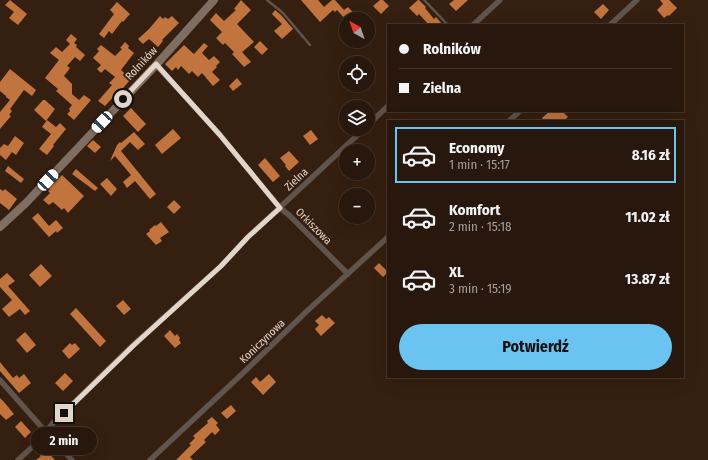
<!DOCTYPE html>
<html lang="pl">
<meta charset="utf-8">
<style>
body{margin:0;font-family:"Fira Sans Condensed",sans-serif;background:#34241a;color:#f1f3f6;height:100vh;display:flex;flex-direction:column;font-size:15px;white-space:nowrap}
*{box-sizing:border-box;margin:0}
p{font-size:13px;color:#a59f9d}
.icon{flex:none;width:22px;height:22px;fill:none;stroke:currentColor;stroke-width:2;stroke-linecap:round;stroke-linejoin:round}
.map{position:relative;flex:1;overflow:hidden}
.panel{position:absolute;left:387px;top:120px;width:297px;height:258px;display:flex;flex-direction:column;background:#28170c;border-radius:0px;box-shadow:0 4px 16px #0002,0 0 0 1px #44362d}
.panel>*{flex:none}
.hud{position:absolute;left:387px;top:24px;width:297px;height:88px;border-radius:0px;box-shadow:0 4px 16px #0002,0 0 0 1px #44362d;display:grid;align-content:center;height:88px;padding:0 12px;background:#28170c}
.needle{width:26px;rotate:320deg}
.controls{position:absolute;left:339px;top:12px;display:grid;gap:8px}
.controls a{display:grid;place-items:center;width:36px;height:36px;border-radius:50%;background:#28170c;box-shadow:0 4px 16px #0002,0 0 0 1px #44362d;font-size:20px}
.end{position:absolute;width:18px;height:18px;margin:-9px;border:5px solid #e4d5cb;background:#111;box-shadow:0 0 0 2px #111}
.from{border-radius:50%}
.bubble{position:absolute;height:28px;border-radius:14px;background:#28170c;box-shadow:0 4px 16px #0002,0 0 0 1px #44362d;font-size:13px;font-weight:700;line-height:28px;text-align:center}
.car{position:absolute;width:12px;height:24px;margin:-12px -6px;border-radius:5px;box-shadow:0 0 3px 1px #0007;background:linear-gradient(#fff 24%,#345 0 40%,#fff 0 76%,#345 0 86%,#fff 0)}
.hud b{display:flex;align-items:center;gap:14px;height:38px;font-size:15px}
.hud b+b{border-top:1px solid #44362d}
.hud i{width:10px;height:10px;background:#f1f3f6}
ul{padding:7px 0 0;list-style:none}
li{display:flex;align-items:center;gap:12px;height:56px;margin:0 8px 6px;padding:0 4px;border:2px solid transparent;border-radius:0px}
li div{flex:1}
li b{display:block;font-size:15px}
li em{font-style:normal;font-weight:700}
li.active{border-color:#6ac3f1}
li>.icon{width:36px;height:36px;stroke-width:1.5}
.action{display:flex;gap:8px;margin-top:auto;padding:8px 12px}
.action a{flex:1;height:46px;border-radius:24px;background:#6ac3f1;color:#111;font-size:16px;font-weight:700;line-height:46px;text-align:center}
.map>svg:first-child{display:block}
.building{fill:#c2743e}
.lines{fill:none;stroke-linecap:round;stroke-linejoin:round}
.lane{stroke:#60544d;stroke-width:2.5}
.street{stroke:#60544d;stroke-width:5.5}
.secondary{stroke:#816e63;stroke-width:8}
.route{stroke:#e4d5cb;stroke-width:5}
.labels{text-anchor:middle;stroke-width:4;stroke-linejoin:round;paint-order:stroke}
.street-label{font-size:11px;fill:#e4d5cb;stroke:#351f10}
</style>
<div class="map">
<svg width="708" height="460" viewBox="0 0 708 460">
<rect width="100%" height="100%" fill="#351f10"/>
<g class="building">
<polygon points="10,0 27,14 18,25 9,18 14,12 5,5"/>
<polygon points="241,0 251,10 237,24 254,42 242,52 251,62 244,67 232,54 234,52 225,43 223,45 216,38 222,32 210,20 216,13 224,21 236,10 234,9"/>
<polygon points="301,0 318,0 324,7 332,0 335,0 344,10 348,7 359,19 345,19 337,10 335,12 333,10 320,22"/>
<polygon points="380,0 383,0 389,6 381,14 373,6"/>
<polygon points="418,0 419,0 426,7 425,8 434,19 436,17 443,25 429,25 419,14 417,16 409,8"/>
<polygon points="454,0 468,0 456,11 449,4"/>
<polygon points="660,0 669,0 677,8 669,16 668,15 664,18 657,10 663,4"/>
<polygon points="117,2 130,14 123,22 122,21 112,34 109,31 104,38 99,34 114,14 110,10"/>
<polygon points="603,4 609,10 601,19 594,12"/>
<polygon points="275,10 281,15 293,29 282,39 274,31 282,24 272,14"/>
<polygon points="160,16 163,19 165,17 168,19 172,16 179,23 162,40 163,41 158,47 149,39 143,44 138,39 149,29"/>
<polygon points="71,34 77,39 74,43 77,45 76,47 85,55 80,61 75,57 67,66 70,68 64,76 72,84 72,94 79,100 84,95 91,100 74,120 67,114 70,111 69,109 72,105 56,91 58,89 45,78 59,60 50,53 56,47 62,52 70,44 66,40"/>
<polygon points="260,41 268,49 262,55 254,47"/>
<polygon points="125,42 129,46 128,48 134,53 121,70 131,79 117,95 116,94 105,106 98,101 112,85 109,83 115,77 105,69 101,73 97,69 101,65 93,58 99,51 97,49 101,45 115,56 122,49 120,48"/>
<polygon points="204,43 208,46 202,53 209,60 214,56 220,62 216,66 217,67 212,72 220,80 213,86 202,73 198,77 192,71 189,74 181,66 178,70 176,67 172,71 165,64 184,45 194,54"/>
<polygon points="10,69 36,90 32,96 24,90 10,109 12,111 9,115 11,116 0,129 0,112 10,100 6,97 6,96 0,91 0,82"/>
<polygon points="237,78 242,84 233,91 229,86"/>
<polygon points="43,100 45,100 55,109 46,121 34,110"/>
<polygon points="131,108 146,124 138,132 123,116"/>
<polygon points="550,111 562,111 568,117 563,121 544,121 542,118"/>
<polygon points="47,120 56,127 60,123 66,129 53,145 54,146 47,155 39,149 51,134 42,127"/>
<polygon points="173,129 181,138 162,154 155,145"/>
<polygon points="311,130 318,139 310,145 303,136"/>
<polygon points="134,132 145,144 138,150 130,142 121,151 156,194 150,199 135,181 127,188 123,182 131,175 115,156 110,161 117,145 120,142 121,143"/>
<polygon points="15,136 24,143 16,155 12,152 6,160 0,155 0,148 4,144 8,146"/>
<polygon points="93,140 101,147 95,153 87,146"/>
<polygon points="289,151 299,162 289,171 285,166 286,165 280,158"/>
<polygon points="265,158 280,176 273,182 258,165"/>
<polygon points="8,166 24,179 21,183 5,171"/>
<polygon points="76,169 98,188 95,191 72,174"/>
<polygon points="62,175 84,196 68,213 64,208 62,210 53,202 49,205 43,200 50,193 48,191 50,189 48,187 52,183 53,184"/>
<polygon points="107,178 117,189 111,196 100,184"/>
<polygon points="0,189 3,191 5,189 17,199 9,210 0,203"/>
<polygon points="174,200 181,207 174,214 167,207"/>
<polygon points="38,213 49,226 56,220 63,228 58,232 57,233 56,231 49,237 32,218"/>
<polygon points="161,222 169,232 160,238 162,241 156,245 146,234 150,231 149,230 155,225 156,226"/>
<polygon points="379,263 388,272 383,277 374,268"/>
<polygon points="41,264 52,276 40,287 29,275"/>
<polygon points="7,273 15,281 8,286 30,311 25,315 20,309 9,317 2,309 12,300 0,287 0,279"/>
<polygon points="123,300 131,309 124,315 116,306"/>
<polygon points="76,308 106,341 100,347 70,314"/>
<polygon points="322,315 326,319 329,317 335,323 321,336 315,329 319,325 315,321"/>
<polygon points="170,330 175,336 177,334 180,338 179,340 181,343 175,348 164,336"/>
<polygon points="25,332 36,345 27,353 16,340"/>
<polygon points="70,343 72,345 75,343 80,349 69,359 62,351"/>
<polygon points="0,362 13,378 17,375 19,378 24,374 31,383 19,393 0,371"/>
<polygon points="65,373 73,381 63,391 55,383"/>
<polygon points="269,374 276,382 263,395 251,382 256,377 260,382"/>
<polygon points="0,398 4,402 14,414 6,420 0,414"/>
<polygon points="231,405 236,411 227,419 221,413"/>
<polygon points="212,417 218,423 216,425 220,430 215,435 212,432 204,440 206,442 190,457 193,460 176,460 191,445 189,444 195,438 193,436 208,423 207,421"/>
<polygon points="21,421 31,432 25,438 15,427"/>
<polygon points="70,429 78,437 70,444 63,436"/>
<polygon points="46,450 55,460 36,460 41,456 40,455"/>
</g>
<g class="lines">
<g class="lane">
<polyline points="267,0 283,13 310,45"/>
<polyline points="424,0 448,25"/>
</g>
<g class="street">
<polyline points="473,25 500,0"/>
<polyline points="610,25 637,0"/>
<polyline points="156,65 220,135 280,208 289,215 348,274"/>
<polyline points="509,121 520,111"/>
<polyline points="368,125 388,106"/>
<polyline points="0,380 46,432 72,460"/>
<polyline points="18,460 41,439 46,432 53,423 133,345 221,266 248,237 364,129"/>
<polyline points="150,460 242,374 307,311 388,237"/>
</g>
<polyline class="secondary" points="0,227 26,203 156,65 214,0"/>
</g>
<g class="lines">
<polyline class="route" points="64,413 134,345 221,266 248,237 280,208 220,135 156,64 123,99"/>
</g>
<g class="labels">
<g class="street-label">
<text transform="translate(141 63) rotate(-47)" y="4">Rolników</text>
<text transform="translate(296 179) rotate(-43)" y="4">Zielna</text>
<text transform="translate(314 226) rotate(45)" y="4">Orkiszowa</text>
<text transform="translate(262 341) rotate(-44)" y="4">Koniczynowa</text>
</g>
</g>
</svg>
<div class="controls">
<a><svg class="needle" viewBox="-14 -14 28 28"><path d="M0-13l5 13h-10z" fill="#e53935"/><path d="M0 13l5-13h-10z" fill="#a59f9d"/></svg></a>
<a><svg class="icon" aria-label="locate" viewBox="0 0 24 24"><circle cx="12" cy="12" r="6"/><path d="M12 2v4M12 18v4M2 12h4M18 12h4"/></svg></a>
<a><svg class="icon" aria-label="layers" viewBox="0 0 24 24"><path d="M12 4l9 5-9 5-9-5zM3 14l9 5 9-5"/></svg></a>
<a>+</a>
<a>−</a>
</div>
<i class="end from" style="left:123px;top:99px"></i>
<i class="end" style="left:64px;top:413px"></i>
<div class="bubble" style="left:31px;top:427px;width:66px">2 min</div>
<i class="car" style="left:102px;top:122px;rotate:223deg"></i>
<i class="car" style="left:48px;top:180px;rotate:43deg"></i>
<div class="hud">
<b><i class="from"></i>Rolników</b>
<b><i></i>Zielna</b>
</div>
<section class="panel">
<ul>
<li class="active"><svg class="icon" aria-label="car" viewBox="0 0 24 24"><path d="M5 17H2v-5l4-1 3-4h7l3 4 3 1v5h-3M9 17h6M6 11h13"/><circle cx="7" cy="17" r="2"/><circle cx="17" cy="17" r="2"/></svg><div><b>Economy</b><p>1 min · 15:17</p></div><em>8.16 zł</em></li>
<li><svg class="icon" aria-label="car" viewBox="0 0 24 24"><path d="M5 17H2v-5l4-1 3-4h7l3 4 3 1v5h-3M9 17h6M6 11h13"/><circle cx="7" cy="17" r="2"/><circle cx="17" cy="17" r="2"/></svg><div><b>Komfort</b><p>2 min · 15:18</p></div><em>11.02 zł</em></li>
<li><svg class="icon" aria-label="car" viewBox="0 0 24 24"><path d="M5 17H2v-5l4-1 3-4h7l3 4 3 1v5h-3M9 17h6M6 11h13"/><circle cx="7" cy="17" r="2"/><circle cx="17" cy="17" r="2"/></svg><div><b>XL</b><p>3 min · 15:19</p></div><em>13.87 zł</em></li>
</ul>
<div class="action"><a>Potwierdź</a></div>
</section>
</div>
